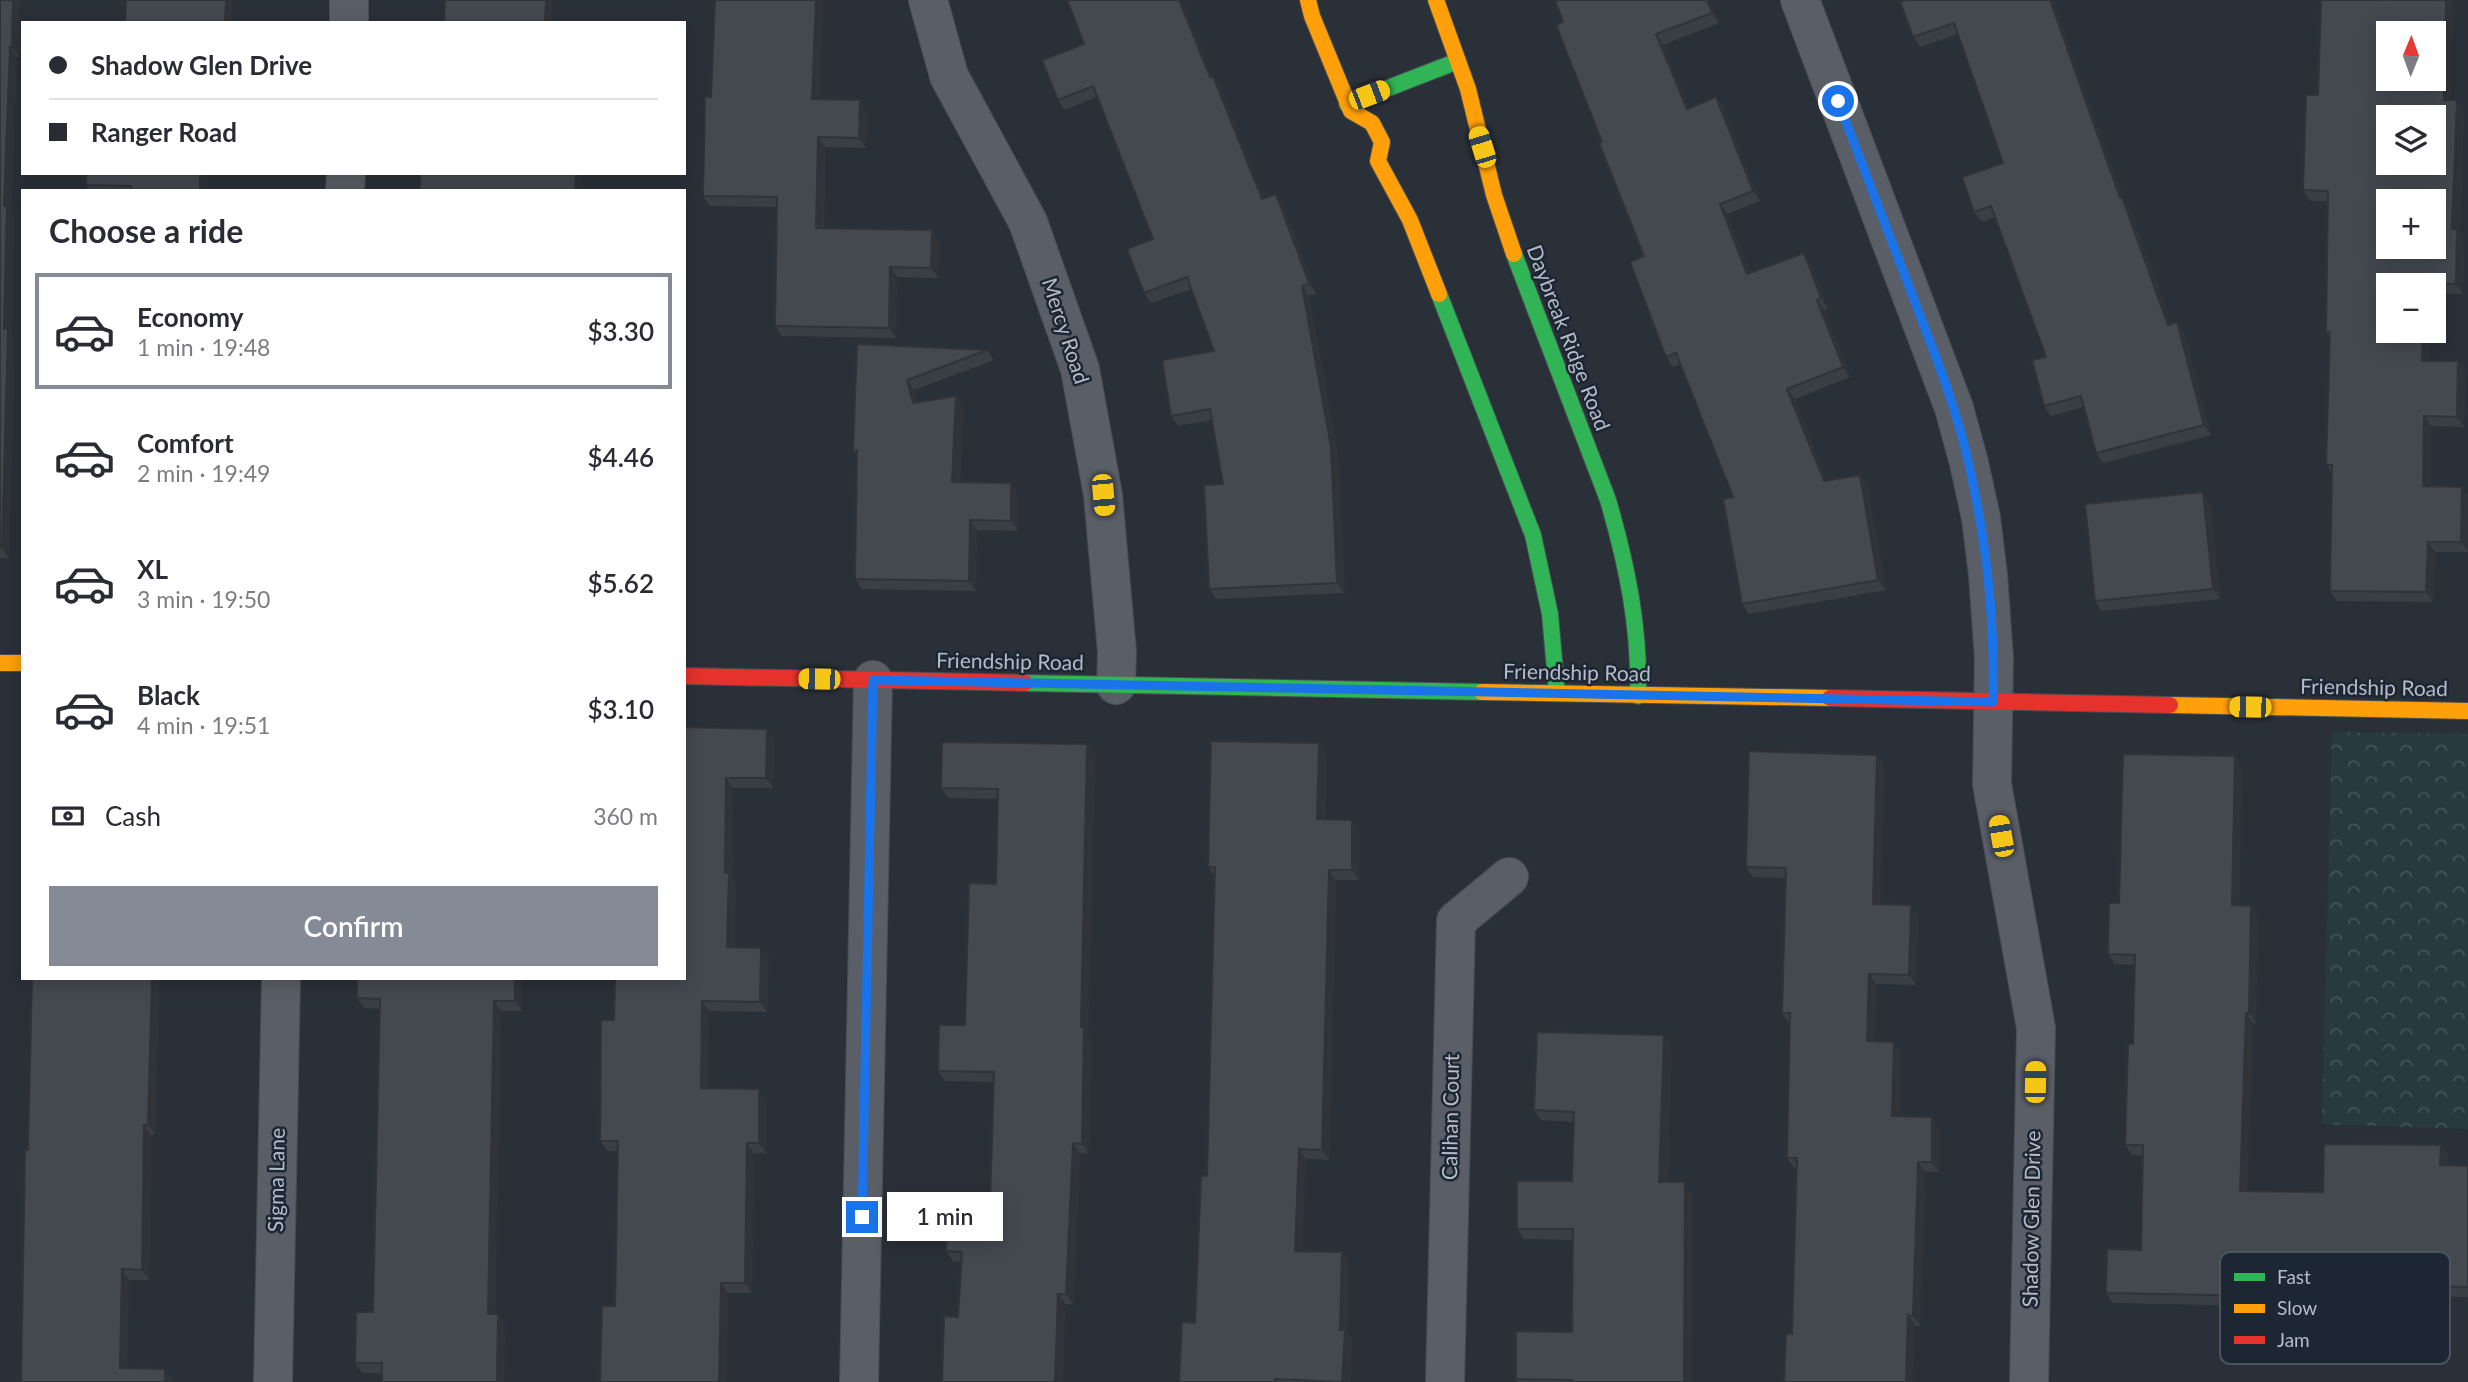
<!DOCTYPE html>
<meta charset="utf-8">
<style>
body{margin:0;font-family:Lato,sans-serif;background:#f2f2f3;color:#2b2b33;height:100vh;display:flex;flex-direction:column;font-size:26px;white-space:nowrap}
*{box-sizing:border-box;margin:0}
p{font-size:23px;color:#7c7c81}
.icon{flex:none;width:38px;height:38px;fill:none;stroke:currentColor;stroke-width:2;stroke-linecap:round;stroke-linejoin:round}
.map{position:relative;flex:1;overflow:hidden}
.sheet{position:absolute;left:21px;top:189px;width:665px;height:791px;display:flex;flex-direction:column;background:#fff;border-radius:0px;box-shadow:0 4px 18px #0003}
.sheet>*{flex:none}
.banner{position:absolute;left:21px;top:21px;width:665px;height:154px;border-radius:0px;box-shadow:0 4px 18px #0003;display:grid;align-content:center;height:154px;padding:0 28px;background:#fff}
.needle{width:46px;rotate:1deg}
.fabs{position:absolute;left:2376px;top:21px;display:grid;gap:14px}
.fabs a{display:grid;place-items:center;width:70px;height:70px;border-radius:0px;background:#fff;box-shadow:0 4px 18px #0003;font-size:35px}
.end{position:absolute;width:32px;height:32px;margin:-16px;border:9px solid #1a73e8;background:#fff;box-shadow:0 0 0 4px #fff}
.from{border-radius:50%}
.bubble{position:absolute;height:49px;border-radius:0px;background:#fff;box-shadow:0 4px 18px #0003;font-size:23px;font-weight:600;line-height:49px;text-align:center}
.car{position:absolute;width:21px;height:42px;margin:-21px -10px;border-radius:9px;box-shadow:0 0 5px 2px #0007;background:linear-gradient(#f5c518 24%,#345 0 40%,#f5c518 0 76%,#345 0 86%,#f5c518 0)}
.banner b{display:flex;align-items:center;gap:24px;height:66px;font-size:26px}
.banner b+b{border-top:2px solid #e1e1e2}
.banner i{width:18px;height:18px;background:#2b2b33}
ul{padding:0;list-style:none}
li{display:flex;align-items:center;gap:21px;height:116px;margin:0 14px 10px;padding:0 14px;border:4px solid transparent;border-radius:0px}
li div{flex:1}
li b{display:block;font-size:26px}
li em{font-style:normal;font-weight:600}
li.active{border-color:#848b96}
li>.icon{width:63px;height:63px;stroke-width:1.5}
h2{padding:0 28px;font-size:32px;line-height:84px}
.pay{display:flex;align-items:center;gap:18px;height:77px;padding:0 28px;font-size:26px}
.pay p{margin-inline-start:auto}
.primary-button{display:flex;gap:14px;margin-top:auto;padding:14px 28px}
.primary-button a{flex:1;height:80px;border-radius:0px;background:#848b96;color:#fff;font-size:28px;font-weight:600;line-height:80px;text-align:center}
.map>svg:first-child{display:block}
.park{fill:url(#park-crowns)}
.lines{fill:none;stroke-linecap:round;stroke-linejoin:round}
.street-casing{stroke:#484c53;stroke-width:40}
.fast-casing{stroke:#484c53;stroke-width:18}
.slow-casing{stroke:#484c53;stroke-width:18}
.jam-casing{stroke:#484c53;stroke-width:18}
.street{stroke:#5a5e66;stroke-width:38}
.fast{stroke:#30b455;stroke-width:16}
.slow{stroke:#ff9f0a;stroke-width:16}
.jam{stroke:#e5322d;stroke-width:16}
.wall{fill:#3a3f45}
.shaded-wall{fill:#303338}
.building{fill:#444950;stroke:#303338;stroke-width:2;fill-rule:evenodd}
.route{stroke:#1a73e8;stroke-width:9}
.labels{text-anchor:middle;stroke-width:5;stroke-linejoin:round;paint-order:stroke}
.street-label{font-size:21px;fill:#b4bcc9;stroke:#1d2633}
.key{fill:#1d2633;stroke:#4a5360;stroke-width:2}
.key-label{font-size:19px;fill:#b4bcc9}
</style>
<div class="map">
<svg width="2468" height="1382" viewBox="0 0 2468 1382">
<defs>
<pattern id="park-crowns" width="20" height="18" patternUnits="userSpaceOnUse" patternTransform="scale(1.75)"><rect width="20" height="18" fill="#273a3e"/><path d="M2 6a3 3 0 1 1 6 0M12 15a3 3 0 1 1 6 0" fill="none" stroke="#445559"/></pattern>
</defs>
<rect width="100%" height="100%" fill="#2a3038"/>
<polygon class="park" points="2332,732 2468,734 2468,1129 2322,1124"/>
<g class="lines">
<defs>
<g id="street">
<polyline points="928,0 949,76 1028,222 1080,369 1103,495 1117,652 1116,685"/>
<polyline points="1800,0 1954,408 1969,463 1981,518 1988,575 1994,659 1992,784 2036,1028 2029,1382"/>
<polyline points="349,23 349,0"/>
<polyline points="345,191 346,173"/>
<polyline points="273,1382 281,978"/>
<polyline points="859,1382 873,680"/>
<polyline points="1445,1382 1456,921 1509,877"/>
</g>
<g id="fast">
<polyline points="1347,104 1458,61"/>
<path d="M1514,254L1608,500C1627,565 1640,628 1638,696"/>
<polyline points="1439,294 1533,535 1550,614 1557,693"/>
<polyline points="1025,683 1482,692"/>
</g>
<g id="slow">
<polyline points="1308,0 1312,16 1351,111 1372,123 1382,142 1378,161 1410,220 1439,294"/>
<polyline points="1436,0 1468,89 1494,195 1514,254"/>
<polyline points="0,663 23,663"/>
<polyline points="1482,692 1830,698"/>
<polyline points="2170,705 2468,711"/>
</g>
<g id="jam">
<polyline points="684,676 1025,683"/>
<polyline points="1830,698 2170,705"/>
</g>
</defs>
<use href="#street" class="street-casing"/>
<use href="#fast" class="fast-casing"/>
<use href="#slow" class="slow-casing"/>
<use href="#jam" class="jam-casing"/>
<use href="#street" class="street"/>
<use href="#fast" class="fast"/>
<use href="#slow" class="slow"/>
<use href="#jam" class="jam"/>
</g>
<g class="wall">
<polygon points="0,0 19,57 17,57 11,213 14,216 12,334 15,339 9,559 0,558"/>
<polygon points="823,0 819,99 867,110 866,148 825,147 824,229 939,240 938,278 897,277 896,338 782,336 775,326 777,207 710,206 703,196 711,97"/>
<polygon points="1555,0 1710,0 1719,23 1663,45 1689,108 1716,97 1723,107 1760,201 1727,214 1750,273 1804,253 1811,263 1828,309 1824,310 1850,377 1795,399 1827,481 1860,475 1867,485 1886,590 1749,614 1742,604 1733,497 1680,364 1673,367 1666,357 1644,256 1602,142 1563,22"/>
<polygon points="1906,0 2053,0 2124,201 2129,207 2172,324 2177,322 2184,332 2211,435 2103,463 2096,453 2083,407 2051,416 2044,406 2046,357 1995,217 1982,222 1974,212 2003,163 1958,34 1920,47 1913,37"/>
<polygon points="2321,0 2453,0 2451,100 2464,110 2460,232 2464,239 2463,294 2434,294 2434,285 2389,285 2389,331 2430,331 2429,361 2458,361 2465,371 2464,427 2431,426 2430,486 2462,487 2468,496 2468,552 2435,552 2433,602 2337,601 2330,591 2332,473 2326,465 2329,337 2326,332 2328,201 2310,201 2303,190 2318,95"/>
<polygon points="1084,44 1213,76 1220,86 1264,198 1283,204 1316,293 1309,296 1338,457 1345,593 1216,599 1209,589 1223,484 1212,420 1178,426 1171,416 1214,351 1191,289 1151,303 1144,293 1153,239 1097,97 1065,110 1058,100"/>
<polygon points="86,173 207,173 207,191 90,191 86,185"/>
<polygon points="857,344 987,350 994,360 914,390 917,402 956,396 963,406 960,482 1018,493 1018,531 977,530 976,591 862,589 855,579 857,455 853,450"/>
<polygon points="2210,502 2220,599 2102,611 2095,601"/>
<polygon points="684,727 767,729 774,739 773,788 733,788 732,878 736,883 734,947 769,959 767,1012 709,1011 708,1088 766,1099 766,1153 754,1153 752,1293 728,1293 726,1382 600,1382 615,1306 618,1151 608,1151 600,1141 614,1020"/>
<polygon points="1326,753 1325,819 1352,820 1359,830 1359,880 1336,880 1329,1160 1306,1159 1302,1251 1342,1252 1349,1262 1347,1333 1352,1340 1350,1382 1179,1382 1195,1323 1207,1176 1215,876 1208,867"/>
<polygon points="1095,754 1088,1034 1091,1037 1089,1154 1080,1153 1073,1305 1065,1304 1063,1382 942,1382 958,1317 961,1262 953,1261 946,1251 990,1204 994,1082 945,1081 938,1071 965,1025 996,884 998,799 948,798 941,788"/>
<polygon points="1877,755 1884,765 1880,904 1911,905 1918,915 1916,985 1876,984 1874,1041 1894,1042 1901,1052 1899,1116 1939,1127 1939,1172 1925,1172 1920,1326 1792,1334 1797,1168 1794,1168 1787,1158 1790,1023 1789,1023 1782,1013 1786,878 1753,877 1746,867"/>
<polygon points="2242,766 2239,905 2251,906 2258,916 2256,1023 2253,1023 2247,1191 2323,1192 2441,1145 2448,1155 2448,1165 2468,1166 2468,1297 2418,1296 2418,1309 2113,1303 2106,1293 2141,1250 2142,1155 2132,1155 2125,1145 2133,1044 2135,965 2115,964 2108,954 2119,903"/>
<polygon points="32,978 159,978 155,1135 151,1135 149,1280 129,1280 127,1368 165,1369 172,1379 172,1382 21,1382"/>
<polygon points="357,978 522,978 522,1011 501,1011 495,1314 498,1314 505,1324 504,1382 382,1382 382,1373 362,1373 355,1363 373,1312 380,1009 364,1008 357,998"/>
<polygon points="1664,1035 1671,1045 1667,1182 1692,1193 1691,1382 1518,1382 1516,1379 1572,1332 1573,1240 1524,1239 1517,1229 1572,1181 1574,1122 1541,1120 1534,1110"/>
</g>
<g class="shaded-wall">
<polygon points="13,0 20,0 19,57 12,47"/>
<polygon points="226,0 233,0 232,23 225,23"/>
<polygon points="546,0 553,0 552,23 545,23"/>
<polygon points="816,0 823,0 819,109 812,99"/>
<polygon points="1179,0 1182,0 1217,87 1210,77"/>
<polygon points="1707,0 1710,0 1719,23 1712,13"/>
<polygon points="2050,0 2053,0 2124,201 2129,207 2176,335 2168,325 2120,198"/>
<polygon points="2446,0 2453,0 2451,110 2444,100"/>
<polygon points="1656,34 1663,45 1694,119 1687,109"/>
<polygon points="10,47 17,57 11,213 14,216 12,334 15,339 9,559 2,548 4,329 4,206"/>
<polygon points="1213,76 1220,86 1269,209 1262,199"/>
<polygon points="1716,97 1723,107 1760,201 1753,191"/>
<polygon points="860,100 867,110 866,148 859,138"/>
<polygon points="2457,100 2464,110 2460,232 2464,239 2463,294 2456,284 2452,229"/>
<polygon points="818,137 825,147 823,238 816,228"/>
<rect x="200" y="173" width="7" height="18"/>
<polygon points="576,173 583,173 583,191 575,191"/>
<polygon points="1276,194 1283,204 1316,293 1309,283"/>
<polygon points="1720,204 1727,214 1754,285 1747,274"/>
<polygon points="932,230 939,240 938,278 931,268"/>
<polygon points="1804,253 1811,263 1828,309 1821,298"/>
<polygon points="890,267 897,277 896,338 889,328"/>
<polygon points="1302,286 1309,296 1338,457 1345,593 1337,583"/>
<polygon points="1817,300 1824,310 1850,377 1843,367"/>
<polygon points="2177,322 2184,332 2211,435 2204,425"/>
<polygon points="2423,331 2430,331 2429,371 2422,361"/>
<polygon points="2458,361 2465,371 2464,427 2457,417"/>
<polygon points="907,380 914,390 920,413 913,403"/>
<polygon points="1787,389 1795,399 1831,492 1824,481"/>
<polygon points="956,396 963,406 959,492 952,482"/>
<polygon points="2424,416 2431,426 2430,496 2423,486"/>
<polygon points="684,474 685,475 684,519"/>
<polygon points="1860,475 1867,485 1886,590 1878,580"/>
<polygon points="1011,483 1018,493 1018,531 1011,521"/>
<polygon points="2462,487 2468,496 2468,552 2461,542"/>
<polygon points="2203,492 2210,502 2220,599 2213,589"/>
<polygon points="970,520 977,530 976,591 969,581"/>
<polygon points="2428,542 2435,552 2433,602 2426,592"/>
<polygon points="767,729 774,739 773,788 766,778"/>
<polygon points="1319,743 1326,753 1324,829 1317,819"/>
<polygon points="1087,744 1095,754 1088,1034 1091,1037 1089,1154 1082,1144 1081,1027"/>
<polygon points="1877,755 1884,765 1880,914 1873,904"/>
<polygon points="2235,756 2242,766 2239,915 2232,905"/>
<polygon points="726,778 733,788 732,878 736,883 734,957 727,947 725,873"/>
<polygon points="1352,820 1359,830 1359,880 1352,870"/>
<polygon points="1329,870 1336,880 1329,1160 1322,1150"/>
<polygon points="1911,905 1918,915 1916,985 1909,975"/>
<polygon points="2251,906 2258,916 2256,1023 2249,1013"/>
<polygon points="761,948 769,959 767,1012 760,1002"/>
<polygon points="1869,974 1876,984 1874,1051 1867,1041"/>
<polygon points="152,978 159,978 155,1135 148,1125"/>
<polygon points="515,978 522,978 522,1011 515,1001"/>
<polygon points="494,1001 501,1011 495,1324 488,1314"/>
<polygon points="702,1001 709,1011 708,1098 701,1088"/>
<polygon points="2246,1013 2253,1023 2247,1201 2240,1191"/>
<polygon points="1664,1035 1671,1045 1666,1192 1659,1182"/>
<polygon points="1894,1042 1901,1052 1899,1126 1892,1116"/>
<polygon points="759,1089 766,1099 766,1153 759,1143"/>
<polygon points="1932,1117 1939,1127 1939,1172 1932,1162"/>
<polygon points="144,1125 151,1135 149,1280 142,1270"/>
<polygon points="747,1143 754,1153 752,1293 745,1283"/>
<polygon points="1073,1143 1080,1153 1073,1305 1066,1294"/>
<polygon points="2441,1145 2448,1155 2447,1175 2440,1165"/>
<polygon points="1299,1149 1306,1159 1302,1261 1295,1251"/>
<polygon points="1918,1162 1925,1172 1920,1326 1913,1316"/>
<polygon points="1685,1182 1692,1193 1691,1382 1684,1382"/>
<polygon points="1342,1252 1349,1262 1347,1333 1352,1340 1350,1382 1342,1382 1340,1330"/>
<polygon points="122,1269 129,1280 127,1378 120,1368"/>
<polygon points="721,1283 728,1293 726,1382 719,1382"/>
<polygon points="2411,1286 2418,1296 2418,1309 2411,1299"/>
<polygon points="1058,1294 1065,1304 1063,1382 1055,1382"/>
<polygon points="498,1314 505,1324 504,1382 497,1382"/>
<polygon points="1908,1315 1915,1325 1913,1382 1906,1382"/>
<polygon points="165,1369 172,1379 172,1382 165,1382"/>
</g>
<g class="building">
<polygon points="0,0 13,0 12,47 10,47 4,206 7,206 4,329 8,329 2,548 0,548"/>
<polygon points="126,0 226,0 225,23 125,23"/>
<polygon points="445,0 546,0 545,23 444,23"/>
<polygon points="715,0 816,0 812,99 860,100 859,138 818,137 816,228 932,230 931,268 890,267 889,328 775,326 777,197 703,196 705,97 711,97"/>
<polygon points="1067,0 1179,0 1210,77 1213,76 1262,199 1276,194 1309,283 1302,286 1331,447 1337,583 1209,589 1204,485 1223,484 1210,409 1171,416 1162,360 1214,351 1187,277 1144,293 1127,249 1153,239 1093,86 1058,100 1042,60 1084,44"/>
<polygon points="1555,0 1707,0 1712,13 1656,34 1687,109 1716,97 1753,191 1720,204 1747,274 1804,253 1821,298 1817,300 1843,367 1787,389 1824,481 1860,475 1878,580 1742,604 1723,499 1733,497 1676,353 1666,357 1630,262 1644,256 1599,143 1602,142 1556,25 1563,22"/>
<polygon points="1906,0 2050,0 2120,198 2122,197 2168,325 2177,322 2204,425 2096,453 2081,396 2044,406 2032,360 2046,357 1991,206 1974,212 1962,177 2003,163 1954,23 1913,37 1900,2"/>
<path d="M2321,0H2446L2444,100H2457L2452,229H2457L2456,284L2423,283V285H2389V331H2423L2422,361H2458L2457,417L2424,416L2423,486L2462,487L2461,542H2428L2426,592L2330,591L2332,465H2326L2330,332H2326L2328,191L2303,190L2306,95H2318ZM2389,33H2434V79H2389ZM2389,117H2434V163H2389ZM2389,201H2434V247H2389Z"/>
<polygon points="86,173 200,173 200,191 131,191 131,186 86,185"/>
<polygon points="420,173 576,173 575,191 420,191"/>
<polygon points="857,344 987,350 907,380 913,403 956,396 952,482 1011,483 1011,521 970,520 969,581 855,579 857,450 853,450"/>
<polygon points="2203,492 2213,589 2095,601 2085,504"/>
<polygon points="684,727 767,729 766,778 726,778 725,873 729,873 727,947 761,948 760,1002 702,1001 701,1088 759,1089 759,1143 747,1143 745,1283 721,1283 719,1382 600,1382 602,1306 615,1306 618,1141 600,1141 601,1020 614,1020 615,978 684,978"/>
<polygon points="1211,741 1319,743 1317,819 1352,820 1352,870 1329,870 1322,1150 1299,1149 1295,1251 1342,1252 1340,1330 1345,1330 1342,1382 1275,1379 1275,1382 1179,1382 1182,1322 1195,1323 1201,1176 1207,1176 1215,867 1208,867"/>
<polygon points="942,742 1087,744 1081,1027 1084,1027 1082,1144 1073,1143 1066,1294 1058,1294 1055,1382 942,1382 944,1316 958,1317 962,1252 946,1251 948,1203 990,1204 994,1072 938,1071 939,1025 965,1025 969,883 996,884 998,789 941,788"/>
<polygon points="1749,751 1877,755 1873,904 1911,905 1909,975 1869,974 1867,1041 1894,1042 1892,1116 1932,1117 1932,1162 1918,1162 1913,1316 1908,1315 1906,1382 1784,1382 1786,1334 1792,1334 1797,1158 1787,1158 1790,1013 1782,1013 1786,868 1746,867"/>
<polygon points="2123,754 2235,756 2232,905 2251,906 2249,1013 2246,1013 2240,1191 2323,1192 2324,1144 2441,1145 2440,1165 2468,1166 2468,1287 2411,1286 2411,1299 2106,1293 2107,1249 2141,1250 2143,1145 2125,1145 2128,1044 2133,1044 2135,955 2108,954 2109,903 2119,903"/>
<polygon points="32,978 152,978 148,1125 144,1125 142,1270 122,1269 120,1368 165,1369 165,1382 21,1382 25,1150 28,1150"/>
<polygon points="357,978 515,978 515,1001 494,1001 488,1314 498,1314 497,1382 382,1382 382,1363 355,1363 356,1312 373,1312 380,999 357,998"/>
<polygon points="1537,1032 1664,1035 1659,1182 1685,1182 1684,1382 1572,1382 1572,1380 1516,1379 1516,1331 1572,1332 1573,1229 1517,1229 1517,1181 1572,1181 1574,1112 1534,1110"/>
</g>
<g class="lines">
<path class="route" d="M862,1217L873,680L1993,702C1995,622 1987,543 1969,465C1956,405 1932,347 1910,289C1886,227 1862,164 1838,101"/>
</g>
<g class="labels">
<g class="street-label">
<text transform="translate(1065 331) rotate(72)" y="7">Mercy Road</text>
<text transform="translate(1568 338) rotate(69)" y="7">Daybreak Ridge Road</text>
<text transform="translate(1010 662) rotate(1)" y="7">Friendship Road</text>
<text transform="translate(1577 673) rotate(1)" y="7">Friendship Road</text>
<text transform="translate(2374 688) rotate(1)" y="7">Friendship Road</text>
<text transform="translate(1451 1117) rotate(-89)" y="7">Calihan Court</text>
<text transform="translate(277 1180) rotate(-89)" y="7">Sigma Lane</text>
<text transform="translate(2032 1219) rotate(-89)" y="7">Shadow Glen Drive</text>
</g>
</g>
<rect x="2220" y="1252" width="230" height="112" rx="10" class="key"/>
<rect x="2234" y="1273" width="31" height="8" fill="#30b455"/>
<rect x="2234" y="1304" width="31" height="9" fill="#ff9f0a"/>
<rect x="2234" y="1336" width="31" height="8" fill="#e5322d"/>
<g class="key-label">
<text x="2277" y="1284">Fast</text>
<text x="2277" y="1315">Slow</text>
<text x="2277" y="1347">Jam</text>
</g>
</svg>
<div class="fabs">
<a><svg class="needle" viewBox="-14 -14 28 28"><path d="M0-13l5 13h-10z" fill="#e53935"/><path d="M0 13l5-13h-10z" fill="#7c7c81"/></svg></a>
<a><svg class="icon" aria-label="layers" viewBox="0 0 24 24"><path d="M12 4l9 5-9 5-9-5zM3 14l9 5 9-5"/></svg></a>
<a>+</a>
<a>−</a>
</div>
<i class="end from" style="left:1838px;top:101px"></i>
<i class="end" style="left:862px;top:1217px"></i>
<div class="bubble" style="left:887px;top:1192px;width:116px">1 min</div>
<i class="car" style="left:1369px;top:95px;rotate:69deg"></i>
<i class="car" style="left:1482px;top:147px;rotate:343deg"></i>
<i class="car" style="left:1103px;top:495px;rotate:175deg"></i>
<i class="car" style="left:819px;top:679px;rotate:271deg"></i>
<i class="car" style="left:2250px;top:707px;rotate:271deg"></i>
<i class="car" style="left:2001px;top:836px;rotate:350deg"></i>
<i class="car" style="left:2035px;top:1082px;rotate:1deg"></i>
<div class="banner">
<b><i class="from"></i>Shadow Glen Drive</b>
<b><i></i>Ranger Road</b>
</div>
<section class="sheet">
<h2>Choose a ride</h2>
<ul>
<li class="active"><svg class="icon" aria-label="car" viewBox="0 0 24 24"><path d="M5 17H2v-5l4-1 3-4h7l3 4 3 1v5h-3M9 17h6M6 11h13"/><circle cx="7" cy="17" r="2"/><circle cx="17" cy="17" r="2"/></svg><div><b>Economy</b><p>1 min · 19:48</p></div><em>$3.30</em></li>
<li><svg class="icon" aria-label="car" viewBox="0 0 24 24"><path d="M5 17H2v-5l4-1 3-4h7l3 4 3 1v5h-3M9 17h6M6 11h13"/><circle cx="7" cy="17" r="2"/><circle cx="17" cy="17" r="2"/></svg><div><b>Comfort</b><p>2 min · 19:49</p></div><em>$4.46</em></li>
<li><svg class="icon" aria-label="car" viewBox="0 0 24 24"><path d="M5 17H2v-5l4-1 3-4h7l3 4 3 1v5h-3M9 17h6M6 11h13"/><circle cx="7" cy="17" r="2"/><circle cx="17" cy="17" r="2"/></svg><div><b>XL</b><p>3 min · 19:50</p></div><em>$5.62</em></li>
<li><svg class="icon" aria-label="car" viewBox="0 0 24 24"><path d="M5 17H2v-5l4-1 3-4h7l3 4 3 1v5h-3M9 17h6M6 11h13"/><circle cx="7" cy="17" r="2"/><circle cx="17" cy="17" r="2"/></svg><div><b>Black</b><p>4 min · 19:51</p></div><em>$3.10</em></li>
</ul>
<div class="pay"><svg class="icon" aria-label="cash" viewBox="0 0 24 24"><path d="M3 7h18v10H3z"/><circle cx="12" cy="12" r="2"/></svg>Cash<p>360 m</p></div>
<div class="primary-button"><a>Confirm</a></div>
</section>
</div>
